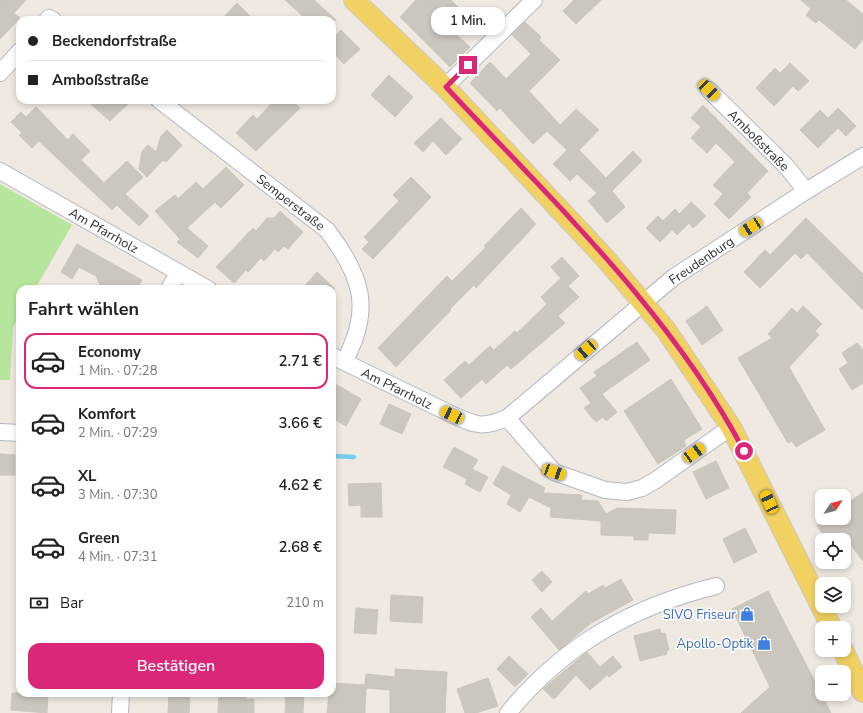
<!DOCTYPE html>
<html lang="de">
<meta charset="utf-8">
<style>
body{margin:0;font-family:"Nunito Sans",sans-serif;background:#f6f6f6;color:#222;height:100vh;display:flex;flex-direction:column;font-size:15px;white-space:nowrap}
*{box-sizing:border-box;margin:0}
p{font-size:13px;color:#767676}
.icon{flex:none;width:22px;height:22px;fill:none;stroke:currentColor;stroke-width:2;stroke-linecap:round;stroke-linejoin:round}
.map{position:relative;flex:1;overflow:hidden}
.drawer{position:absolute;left:16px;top:285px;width:320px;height:412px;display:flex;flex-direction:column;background:#fff;border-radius:12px;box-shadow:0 2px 6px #0003}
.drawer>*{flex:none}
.hud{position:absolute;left:16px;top:16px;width:320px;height:88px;border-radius:12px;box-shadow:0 2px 6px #0003;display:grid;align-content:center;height:88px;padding:0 12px;background:#fff}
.needle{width:26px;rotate:54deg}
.tools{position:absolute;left:815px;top:489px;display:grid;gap:8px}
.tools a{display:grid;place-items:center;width:36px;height:36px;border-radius:8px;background:#fff;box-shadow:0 2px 6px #0003;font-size:20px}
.end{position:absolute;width:18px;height:18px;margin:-9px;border:5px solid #db2777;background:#fff;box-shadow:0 0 0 2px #fff}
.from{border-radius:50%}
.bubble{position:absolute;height:28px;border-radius:12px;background:#fff;box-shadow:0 2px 6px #0003;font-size:13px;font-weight:600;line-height:28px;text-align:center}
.car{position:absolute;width:12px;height:24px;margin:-12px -6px;border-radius:5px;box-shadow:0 0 3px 1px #0007;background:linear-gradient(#f5c518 24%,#345 0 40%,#f5c518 0 76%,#345 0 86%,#f5c518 0)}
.hud b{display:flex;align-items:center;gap:14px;height:38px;font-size:15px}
.hud b+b{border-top:1px solid #e0e0e0}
.hud i{width:10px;height:10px;background:#222}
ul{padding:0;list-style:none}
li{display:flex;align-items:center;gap:12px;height:56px;margin:0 8px 6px;padding:0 4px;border:2px solid transparent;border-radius:12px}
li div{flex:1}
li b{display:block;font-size:15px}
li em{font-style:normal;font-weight:600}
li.selected{border-color:#db2777}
li>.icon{width:36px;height:36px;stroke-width:1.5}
h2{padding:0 12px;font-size:18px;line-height:48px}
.pay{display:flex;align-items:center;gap:10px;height:44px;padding:0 12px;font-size:15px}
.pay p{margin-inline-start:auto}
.button{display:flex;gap:8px;margin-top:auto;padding:8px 12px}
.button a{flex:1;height:46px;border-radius:12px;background:#db2777;color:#fff;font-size:16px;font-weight:600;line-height:46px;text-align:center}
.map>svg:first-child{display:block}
.green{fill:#b6e59e}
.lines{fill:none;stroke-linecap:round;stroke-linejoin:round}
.stream{stroke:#75cff0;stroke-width:4.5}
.building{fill:#cbc7bf;stroke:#cbc5ba}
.minor-casing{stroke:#b4b7c1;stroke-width:18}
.major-casing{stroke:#c9c9c9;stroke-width:22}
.minor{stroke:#fff;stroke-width:16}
.major{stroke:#f2d163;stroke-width:20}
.route{stroke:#db2777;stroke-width:5}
.labels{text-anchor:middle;stroke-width:3;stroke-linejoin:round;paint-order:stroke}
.street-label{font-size:13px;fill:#2e2e2e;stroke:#fff}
.shop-label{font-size:13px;fill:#366cbe;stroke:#fff;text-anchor:end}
</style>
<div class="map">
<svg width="863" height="713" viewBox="0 0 863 713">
<rect width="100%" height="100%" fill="#efe9e1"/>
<polygon class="green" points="0,184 72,225 35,289 20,289 20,315 13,327 10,380 0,380"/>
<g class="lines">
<polyline class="stream" points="332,456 354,457"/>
</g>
<g class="building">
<polygon points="0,0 26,0 14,13 20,18 0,39"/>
<polygon points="285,0 314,0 336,20 307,20"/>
<polygon points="416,0 451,0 460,9 445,24 470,47 450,67 400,17"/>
<polygon points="574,0 601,0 576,24 563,11"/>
<polygon points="801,0 846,0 863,14 863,39 855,49 819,20 816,23 806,15 811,9"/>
<polygon points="237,3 254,20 221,20"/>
<polygon points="525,22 541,37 539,40 560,60 529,91 560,125 576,109 599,130 579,150 606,178 633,151 642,161 612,191 625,207 607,223 588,201 597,193 577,174 570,181 553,164 567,150 547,131 533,144 500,108 497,111 470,83 490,62 506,79 531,54 512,35"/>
<polygon points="341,30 360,49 344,64 332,51 332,39"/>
<polygon points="790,63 809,81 798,91 793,86 774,106 756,88 775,68 780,73"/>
<polygon points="389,75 413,97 395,117 371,95"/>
<polygon points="86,100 132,100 110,121"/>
<polygon points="275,100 291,100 300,108 256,151 236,133 253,115 257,119"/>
<polygon points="703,105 768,171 747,193 751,197 729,219 714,204 723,194 713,185 735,162 716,143 707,153 691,138 701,127 691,118"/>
<polygon points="36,107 68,140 73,134 90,151 81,160 104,183 127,161 143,177 125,194 149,216 139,226 117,205 112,210 39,141 32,148 19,135 22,133 11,122 21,112 26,117"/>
<polygon points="838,108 856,126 846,136 838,128 818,148 800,130 820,110 828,118"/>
<polygon points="441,118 462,139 446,155 433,141 423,152 414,143"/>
<polygon points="167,130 182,145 166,162 163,160 147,177 139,169 142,151 148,145 156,152 161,136"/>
<polygon points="226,167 244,185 221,208 215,202 187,228 208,246 198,258 177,242 180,239 155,211 175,195 178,199 196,182 203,189"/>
<polygon points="411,177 431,197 373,259 362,249 369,242 364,237 399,201 393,195"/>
<polygon points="691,202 706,216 693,228 689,223 677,235 672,230 660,242 646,228 658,216 663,221 675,209 679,214"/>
<polygon points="521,208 536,224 476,288 474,285 450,309 451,310 396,367 378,348 447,276 452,281 486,247 484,246"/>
<polygon points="280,211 303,232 288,249 284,246 278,252 275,249 264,261 261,258 248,272 246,270 234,283 216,267 253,228 256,231 267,218 274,218"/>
<polygon points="806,218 863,274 863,310 807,253 801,259 795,253 760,288 744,272 765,250 770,255"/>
<polygon points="77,244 142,280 137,289 102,289 96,276 79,267 72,279 61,272"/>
<polygon points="562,257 579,276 568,286 579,297 558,316 565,323 511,369 507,365 486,384 482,379 461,398 444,380 465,361 469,365 490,346 494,350 515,331 517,333 547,304 541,297 561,278 565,283 551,267"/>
<polygon points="317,272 335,289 302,289"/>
<polygon points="707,306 723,330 702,345 686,321"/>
<polygon points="803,306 822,324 815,331 819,335 789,367 825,430 796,447 792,441 788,443 738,358 772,338 768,334 792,308 797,313"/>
<polygon points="637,342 650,360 602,394 617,412 606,421 603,417 596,422 584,408 591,403 580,388 597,376 594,372"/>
<polygon points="857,343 863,350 863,383 852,390 839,369 848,363 842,353"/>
<polygon points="671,379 702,429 684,440 686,446 658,464 624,411"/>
<polygon points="332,382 361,399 346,426 332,418"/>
<polygon points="389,404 411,414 402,434 380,424"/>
<polygon points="454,447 478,460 472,469 488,477 480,492 465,484 470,473 467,479 443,467"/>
<polygon points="0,454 15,455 15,475 0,475"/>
<polygon points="716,461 729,488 706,499 693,472"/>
<polygon points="503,466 545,488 543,493 582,495 581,500 598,501 606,514 617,508 676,510 675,534 648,533 648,540 634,540 634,536 601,535 601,521 550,517 551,508 529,497 520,512 507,504 511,495 493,484"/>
<polygon points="381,483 382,517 361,517 361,505 349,506 348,484"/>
<polygon points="863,492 863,561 851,545 844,550 844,540 827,540 817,526 828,518 844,518 844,506"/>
<polygon points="745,528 757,552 734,563 723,539"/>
<polygon points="542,571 552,582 542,592 532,580"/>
<polygon points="621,579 633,600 591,623 559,650 531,617 541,608 552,621 586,591 588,594 603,585 605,588"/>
<polygon points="768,591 796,645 831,713 741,713 770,687 732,609"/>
<polygon points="391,595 423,597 422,623 390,621"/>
<polygon points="356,608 378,610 376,634 354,633"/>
<polygon points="660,629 661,634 665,633 669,650 666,651 667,654 640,661 634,636"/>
<polygon points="587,652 607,675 590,690 576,675 554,699 543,689"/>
<polygon points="509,656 528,674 515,687 497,669"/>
<polygon points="613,656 622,667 609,677 600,667"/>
<polygon points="395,669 447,672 445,713 390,713 390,690 366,688 365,713 327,713 329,693 332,693 332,683 365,685 366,674 395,677"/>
<polygon points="488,678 498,706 476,713 465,713 457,689"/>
<polygon points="12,693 48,693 47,713 11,710"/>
<polygon points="169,693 190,693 189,713 168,713"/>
<polygon points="219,693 246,693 246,699 254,699 254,713 218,713"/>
<polygon points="286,693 304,693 303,713 285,713"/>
</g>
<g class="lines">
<defs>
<g id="minor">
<polyline points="47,20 49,18 53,20"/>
<polyline points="0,73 20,51"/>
<polyline points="445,87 534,0"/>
<polyline points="709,90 787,167 806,191"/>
<path d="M159,100L327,230C362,276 373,309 344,362"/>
<polyline points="0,171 208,289"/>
<polyline points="169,289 178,273"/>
<path d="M332,356L453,415C478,426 482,428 507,418L674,277L803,193L863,156"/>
<polyline points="507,418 554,472 605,490 627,492 642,488 656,480 731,427"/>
<polyline points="0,432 20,433"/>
<polyline points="120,713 121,693"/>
<path d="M508,713C564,645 631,607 716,586"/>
</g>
<g id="major">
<polyline points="354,0 445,87 604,257 666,330 731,427 832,628"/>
<polyline points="843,650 863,692"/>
</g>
</defs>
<use href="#minor" class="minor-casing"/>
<use href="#major" class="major-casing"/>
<use href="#minor" class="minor"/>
<use href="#major" class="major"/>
</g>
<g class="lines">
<path class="route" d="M468,65L446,87C552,201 671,312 744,451"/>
</g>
<defs>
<symbol id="shop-bare" viewBox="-9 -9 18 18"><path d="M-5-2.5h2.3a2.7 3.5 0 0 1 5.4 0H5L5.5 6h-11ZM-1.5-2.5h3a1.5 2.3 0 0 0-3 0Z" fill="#3f7fe0" stroke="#fff" stroke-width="2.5" paint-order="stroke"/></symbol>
</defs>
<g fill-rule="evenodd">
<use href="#shop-bare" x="737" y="604" width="20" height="20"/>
<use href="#shop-bare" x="754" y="633" width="20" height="20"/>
</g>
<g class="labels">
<g class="street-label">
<text transform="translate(759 140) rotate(45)" y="5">Amboßstraße</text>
<text transform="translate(291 202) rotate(38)" y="5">Semperstraße</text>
<text transform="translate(104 230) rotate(30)" y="5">Am Pfarrholz</text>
<text transform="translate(701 260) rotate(-34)" y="5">Freudenburg</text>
<text transform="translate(397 388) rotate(26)" y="5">Am Pfarrholz</text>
</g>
<g class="shop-label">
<text x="736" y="619">SIVO Friseur</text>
<text x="753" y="648">Apollo-Optik</text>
</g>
</g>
</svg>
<div class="tools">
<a><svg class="needle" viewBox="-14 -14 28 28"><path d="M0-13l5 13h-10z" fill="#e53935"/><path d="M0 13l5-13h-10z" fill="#767676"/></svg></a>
<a><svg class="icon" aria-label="locate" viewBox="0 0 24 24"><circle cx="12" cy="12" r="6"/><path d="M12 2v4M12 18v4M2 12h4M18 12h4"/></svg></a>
<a><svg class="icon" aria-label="layers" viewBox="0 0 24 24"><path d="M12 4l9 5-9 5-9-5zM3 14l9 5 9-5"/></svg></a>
<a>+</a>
<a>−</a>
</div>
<i class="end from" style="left:744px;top:451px"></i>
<i class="end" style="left:468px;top:65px"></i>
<div class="bubble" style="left:431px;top:7px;width:74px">1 Min.</div>
<i class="car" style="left:709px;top:90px;rotate:134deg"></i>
<i class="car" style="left:751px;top:227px;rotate:237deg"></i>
<i class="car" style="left:586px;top:350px;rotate:229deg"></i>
<i class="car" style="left:452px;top:415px;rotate:295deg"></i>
<i class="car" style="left:694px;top:453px;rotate:54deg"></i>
<i class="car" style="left:554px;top:472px;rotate:110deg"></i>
<i class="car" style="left:769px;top:502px;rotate:335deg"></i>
<div class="hud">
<b><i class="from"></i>Beckendorfstraße</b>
<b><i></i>Amboßstraße</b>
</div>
<section class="drawer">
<h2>Fahrt wählen</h2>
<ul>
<li class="selected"><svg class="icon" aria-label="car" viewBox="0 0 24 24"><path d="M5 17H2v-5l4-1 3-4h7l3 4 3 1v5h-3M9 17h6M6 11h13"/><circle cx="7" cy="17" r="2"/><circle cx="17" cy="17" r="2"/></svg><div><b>Economy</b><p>1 Min. · 07:28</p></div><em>2.71 €</em></li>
<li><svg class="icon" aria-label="car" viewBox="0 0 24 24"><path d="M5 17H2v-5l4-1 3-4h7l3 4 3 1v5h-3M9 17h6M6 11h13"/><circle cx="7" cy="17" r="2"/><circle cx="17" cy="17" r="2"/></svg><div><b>Komfort</b><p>2 Min. · 07:29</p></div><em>3.66 €</em></li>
<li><svg class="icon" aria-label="car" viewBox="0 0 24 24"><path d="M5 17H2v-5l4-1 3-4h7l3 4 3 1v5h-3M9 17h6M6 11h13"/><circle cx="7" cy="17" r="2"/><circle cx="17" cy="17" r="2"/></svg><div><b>XL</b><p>3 Min. · 07:30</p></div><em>4.62 €</em></li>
<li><svg class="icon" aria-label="car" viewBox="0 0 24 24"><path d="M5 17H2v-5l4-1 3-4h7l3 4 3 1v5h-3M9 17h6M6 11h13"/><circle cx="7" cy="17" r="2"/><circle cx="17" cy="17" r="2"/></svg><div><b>Green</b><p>4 Min. · 07:31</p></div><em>2.68 €</em></li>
</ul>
<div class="pay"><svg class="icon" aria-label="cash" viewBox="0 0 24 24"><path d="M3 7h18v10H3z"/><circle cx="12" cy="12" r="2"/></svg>Bar<p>210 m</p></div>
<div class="button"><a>Bestätigen</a></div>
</section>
</div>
